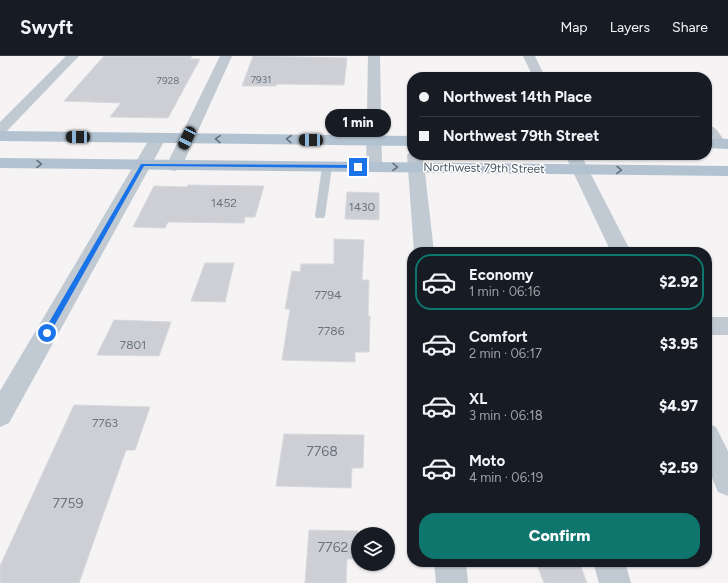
<!DOCTYPE html>
<meta charset="utf-8">
<style>
body{margin:0;font-family:Figtree,sans-serif;background:#20242c;color:#f1f3f6;height:100vh;display:flex;flex-direction:column;font-size:15px;white-space:nowrap}
*{box-sizing:border-box;margin:0}
p{font-size:13px;color:#9ea1a6}
.icon{flex:none;width:22px;height:22px;fill:none;stroke:currentColor;stroke-width:2;stroke-linecap:round;stroke-linejoin:round}
.map{position:relative;flex:1;overflow:hidden}
.drawer{position:absolute;left:407px;top:191px;width:305px;height:320px;display:flex;flex-direction:column;background:#171b24;border-radius:16px;box-shadow:0 1px 3px #0004}
.drawer>*{flex:none}
.top-card{position:absolute;left:407px;top:16px;width:305px;height:88px;border-radius:16px;box-shadow:0 1px 3px #0004;display:grid;align-content:center;height:88px;padding:0 12px;background:#171b24}
.fabs{position:absolute;left:351px;top:471px;display:grid;gap:8px}
.fabs a{display:grid;place-items:center;width:44px;height:44px;border-radius:50%;background:#171b24;box-shadow:0 1px 3px #0004;font-size:20px}
.end{position:absolute;width:18px;height:18px;margin:-9px;border:5px solid #1a73e8;background:#fff;box-shadow:0 0 0 2px #fff}
.from{border-radius:50%}
.bubble{position:absolute;height:28px;border-radius:14px;background:#171b24;box-shadow:0 1px 3px #0004;font-size:13px;font-weight:800;line-height:28px;text-align:center}
.car{position:absolute;width:12px;height:24px;margin:-12px -6px;border-radius:5px;box-shadow:0 0 3px 1px #0007;background:linear-gradient(#222 24%,#8ab4d8 0 40%,#222 0 76%,#8ab4d8 0 86%,#222 0)}
.top-card b{display:flex;align-items:center;gap:14px;height:38px;font-size:15px}
.top-card b+b{border-top:1px solid #363941}
.top-card i{width:10px;height:10px;background:#f1f3f6}
ul{padding:7px 0 0;list-style:none}
li{display:flex;align-items:center;gap:12px;height:56px;margin:0 8px 6px;padding:0 4px;border:2px solid transparent;border-radius:16px}
li div{flex:1}
li b{display:block;font-size:15px}
li em{font-style:normal;font-weight:800}
li.active{border-color:#0f766e}
li>.icon{width:36px;height:36px;stroke-width:1.5}
.action{display:flex;gap:8px;margin-top:auto;padding:8px 12px}
.action a{flex:1;height:46px;border-radius:16px;background:#0f766e;color:#fff;font-size:16px;font-weight:800;line-height:46px;text-align:center}
header{display:flex;align-items:center;gap:24px;box-sizing:border-box;height:56px;padding:0 20px;background:#171b24;border-bottom:1px solid #363941}
header strong{font-size:19px}
nav{display:flex;gap:22px;margin-inline-start:auto;font-size:14px}
.map>svg:first-child{display:block}
.building{fill:#cdcfd5;stroke:#d7d9de}
.lines{fill:none;stroke-linecap:round;stroke-linejoin:round}
.service{fill:#c1cad2;fill-rule:evenodd}
.minor{fill:#c1cad2;fill-rule:evenodd}
.primary{fill:#b3c2d1;fill-rule:evenodd}
.oneway{stroke:#64717d}
.route{fill:#1a73e8}
.labels{text-anchor:middle;stroke-width:3;stroke-linejoin:round;paint-order:stroke}
.far-number-label{font-size:10px;fill:#6b747e}
.far-street-label{font-size:12px;fill:#4a5661;stroke:#fff}
.number-label{font-size:12px;fill:#6b747e}
.near-number-label{font-size:14px;fill:#6b747e}
</style>
<header>
<strong>Swyft</strong>
<nav><a>Map</a><a>Layers</a><a>Share</a></nav>
</header>
<div class="map">
<svg width="728" height="527" viewBox="0 0 728 527">
<rect width="100%" height="100%" fill="#f5f3f3"/>
<g class="building">
<polygon points="104,0 192,0 190,3 200,3 168,62 110,61 121,47 64,45"/>
<polygon points="253,0 347,2 344,29 277,28 276,30 242,30"/>
<polygon points="188,129 264,130 255,161 245,161 244,167 168,166 165,172 133,171 154,130 187,131"/>
<polygon points="347,136 379,137 379,164 345,163"/>
<polygon points="334,183 364,184 362,224 369,224 368,260 370,260 369,296 355,296 355,306 282,304 290,253 285,253 292,215 300,216 301,208 334,208"/>
<polygon points="205,207 234,207 225,246 191,245"/>
<polygon points="114,264 171,266 159,300 97,299"/>
<polygon points="74,349 150,351 135,394 126,394 79,527 0,527 0,510"/>
<polygon points="284,378 364,379 363,412 352,412 351,432 276,430"/>
<polygon points="309,474 358,475 358,503 347,503 346,527 305,527"/>
<polygon points="536,506 579,506 587,527 544,527"/>
</g>
<g class="lines">
<g class="service">
<polygon points="707,67 716,73 727,88 725,90 719,90 707,74"/>
<polygon points="327,108 332,111 325,160 324,162 316,162 315,160 322,111"/>
</g>
<g class="minor">
<polygon points="66,0 79,0 5,77 0,78 0,66"/>
<polygon points="220,0 232,0 182,110 180,113 174,115 168,113 166,110"/>
<polygon points="368,0 380,0 382,111 380,114 374,116 368,114 366,111"/>
<polygon points="523,0 535,0 545,21 533,21"/>
<polygon points="158,77 163,79 166,82 9,367 0,371 0,335 150,82 153,79"/>
<polygon points="412,95 412,99 423,99 434,196 414,196 407,99"/>
<polygon points="565,99 581,99 631,196 611,196"/>
<rect x="707" y="261" width="21" height="18"/>
<polygon points="707,367 716,371 728,395 728,440 718,436 707,410"/>
<polygon points="434,506 466,506 468,527 436,527"/>
<polygon points="593,506 625,506 631,527 599,527"/>
</g>
<g class="primary">
<polygon points="0,75 412,80 412,90 0,85"/>
<polygon points="707,82 728,83 728,93 707,92"/>
<polygon points="0,102 728,110 728,120 0,112"/>
</g>
</g>
<defs><path id="oneway-chevron" d="M-2-3.5L2.5 0L-2 3.5" fill="none" stroke-width="1.6" stroke-linecap="round" stroke-linejoin="round"/></defs>
<g class="oneway">
<use href="#oneway-chevron" transform="translate(218 83) rotate(-179)"/>
<use href="#oneway-chevron" transform="translate(289 83) rotate(-179)"/>
<use href="#oneway-chevron" transform="translate(39 108) rotate(1)"/>
<use href="#oneway-chevron" transform="translate(395 111) rotate(1)"/>
<use href="#oneway-chevron" transform="translate(619 114) rotate(1)"/>
</g>
<polygon class="route" points="141,108 358,109 361,111 358,112 144,110 49,279 44,279 44,275"/>
<g class="labels">
<g class="far-number-label">
<text x="261" y="27">7931</text>
<text x="168" y="28">7928</text>
</g>
<g class="far-street-label">
<text transform="translate(484 112) rotate(1)" y="4">Northwest 79th Street</text>
</g>
<g class="number-label">
<text x="224" y="151">1452</text>
<text x="362" y="155">1430</text>
<text x="328" y="243">7794</text>
<text x="331" y="279">7786</text>
<text x="133" y="293">7801</text>
<text x="105" y="371">7763</text>
</g>
<g class="near-number-label">
<text x="322" y="400">7768</text>
<text x="68" y="452">7759</text>
<text x="333" y="496">7762</text>
</g>
</g>
</svg>
<div class="fabs">
<a><svg class="icon" aria-label="layers" viewBox="0 0 24 24"><path d="M12 4l9 5-9 5-9-5zM3 14l9 5 9-5"/></svg></a>
</div>
<i class="end from" style="left:47px;top:277px"></i>
<i class="end" style="left:358px;top:111px"></i>
<div class="bubble" style="left:325px;top:53px;width:66px">1 min</div>
<i class="car" style="left:78px;top:81px;rotate:271deg"></i>
<i class="car" style="left:187px;top:82px;rotate:206deg"></i>
<i class="car" style="left:311px;top:84px;rotate:271deg"></i>
<div class="top-card">
<b><i class="from"></i>Northwest 14th Place</b>
<b><i></i>Northwest 79th Street</b>
</div>
<section class="drawer">
<ul>
<li class="active"><svg class="icon" aria-label="car" viewBox="0 0 24 24"><path d="M5 17H2v-5l4-1 3-4h7l3 4 3 1v5h-3M9 17h6M6 11h13"/><circle cx="7" cy="17" r="2"/><circle cx="17" cy="17" r="2"/></svg><div><b>Economy</b><p>1 min · 06:16</p></div><em>$2.92</em></li>
<li><svg class="icon" aria-label="car" viewBox="0 0 24 24"><path d="M5 17H2v-5l4-1 3-4h7l3 4 3 1v5h-3M9 17h6M6 11h13"/><circle cx="7" cy="17" r="2"/><circle cx="17" cy="17" r="2"/></svg><div><b>Comfort</b><p>2 min · 06:17</p></div><em>$3.95</em></li>
<li><svg class="icon" aria-label="car" viewBox="0 0 24 24"><path d="M5 17H2v-5l4-1 3-4h7l3 4 3 1v5h-3M9 17h6M6 11h13"/><circle cx="7" cy="17" r="2"/><circle cx="17" cy="17" r="2"/></svg><div><b>XL</b><p>3 min · 06:18</p></div><em>$4.97</em></li>
<li><svg class="icon" aria-label="car" viewBox="0 0 24 24"><path d="M5 17H2v-5l4-1 3-4h7l3 4 3 1v5h-3M9 17h6M6 11h13"/><circle cx="7" cy="17" r="2"/><circle cx="17" cy="17" r="2"/></svg><div><b>Moto</b><p>4 min · 06:19</p></div><em>$2.59</em></li>
</ul>
<div class="action"><a>Confirm</a></div>
</section>
</div>
